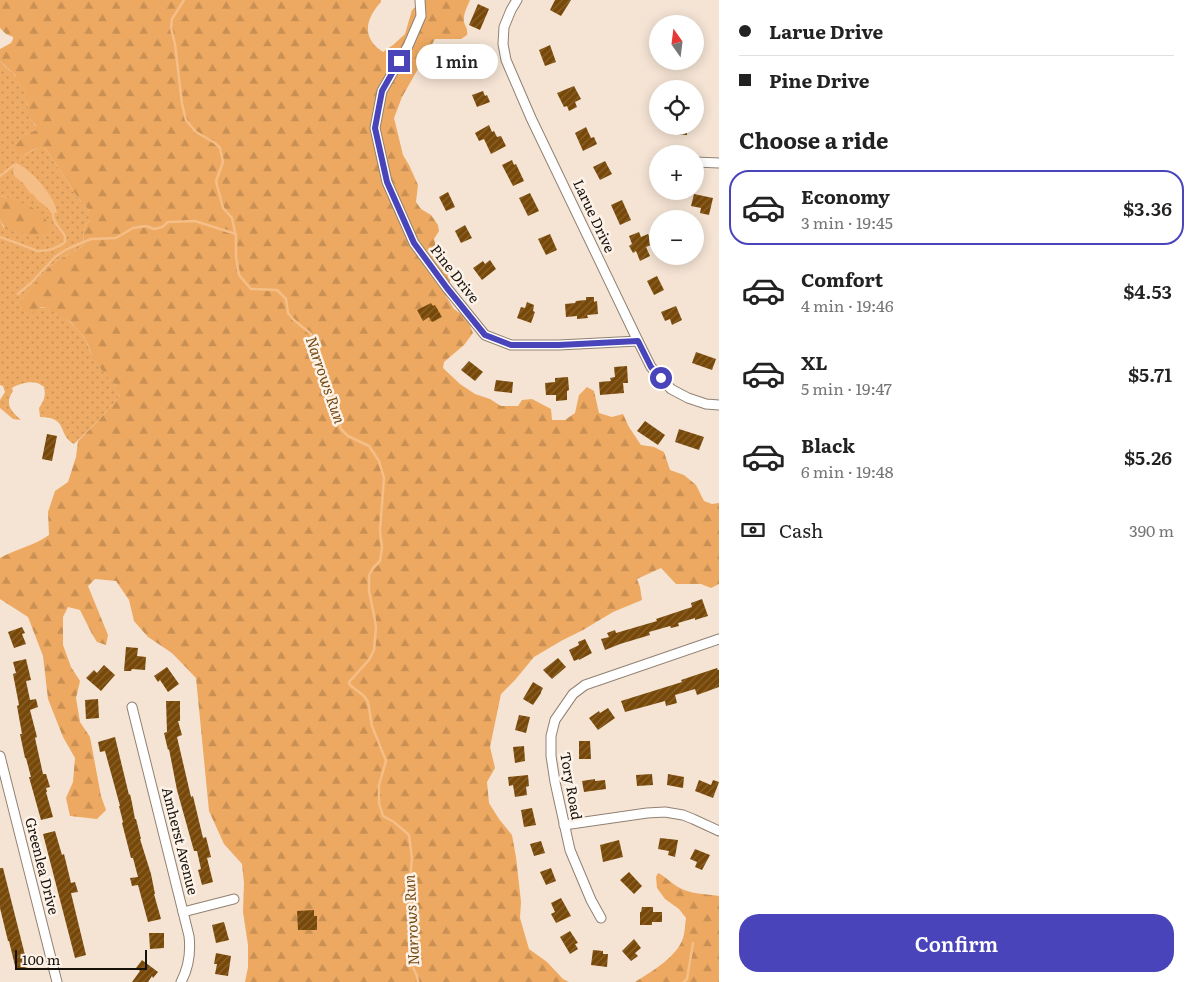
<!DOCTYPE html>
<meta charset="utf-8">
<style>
body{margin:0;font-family:Literata,serif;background:#f6f6f6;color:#222;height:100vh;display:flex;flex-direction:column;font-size:19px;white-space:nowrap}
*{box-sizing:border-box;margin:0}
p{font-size:16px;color:#767676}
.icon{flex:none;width:28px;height:28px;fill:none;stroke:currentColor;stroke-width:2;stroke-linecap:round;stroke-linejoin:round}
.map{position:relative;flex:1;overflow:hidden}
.details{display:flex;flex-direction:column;background:#fff;width:475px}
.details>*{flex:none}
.banner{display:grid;align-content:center;height:110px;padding:0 20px;background:#fff}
.needle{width:32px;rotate:346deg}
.buttons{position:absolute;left:649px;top:15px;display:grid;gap:10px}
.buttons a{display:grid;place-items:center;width:55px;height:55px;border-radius:50%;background:#fff;box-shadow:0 2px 12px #0003;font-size:25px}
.scale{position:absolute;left:15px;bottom:12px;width:132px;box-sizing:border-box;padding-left:5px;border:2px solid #17110c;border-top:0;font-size:14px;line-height:18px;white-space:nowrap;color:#17110c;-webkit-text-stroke:4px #fdf3e9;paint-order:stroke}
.end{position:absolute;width:22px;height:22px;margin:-11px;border:6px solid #4944ba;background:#fff;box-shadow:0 0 0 2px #fff}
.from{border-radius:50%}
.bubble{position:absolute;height:35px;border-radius:18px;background:#fff;box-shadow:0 2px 12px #0003;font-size:16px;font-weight:600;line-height:35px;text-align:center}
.banner b{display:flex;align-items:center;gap:18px;height:48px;font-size:19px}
.banner b+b{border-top:1px solid #e0e0e0}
.banner i{width:12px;height:12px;background:#222}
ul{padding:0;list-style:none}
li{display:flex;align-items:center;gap:15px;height:75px;margin:0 10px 8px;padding:0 10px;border:2px solid transparent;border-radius:20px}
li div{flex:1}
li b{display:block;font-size:19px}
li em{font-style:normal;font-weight:600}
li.on{border-color:#4944ba}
li>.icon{width:45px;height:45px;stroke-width:1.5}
h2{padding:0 20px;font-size:22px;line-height:60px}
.pay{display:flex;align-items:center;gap:12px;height:55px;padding:0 20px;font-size:19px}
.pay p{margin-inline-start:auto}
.action{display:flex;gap:10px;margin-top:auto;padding:10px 20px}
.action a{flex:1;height:58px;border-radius:20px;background:#4944ba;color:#fff;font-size:20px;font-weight:600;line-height:58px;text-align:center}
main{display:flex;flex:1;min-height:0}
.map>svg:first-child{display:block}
.grass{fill:url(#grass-dots)}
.forest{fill:url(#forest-firs)}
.water{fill:#f5be87}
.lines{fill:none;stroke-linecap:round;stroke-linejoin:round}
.stream{stroke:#f5be87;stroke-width:2.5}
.building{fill:url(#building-hatch)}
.street-casing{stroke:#918172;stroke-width:11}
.street{stroke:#fff;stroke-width:9}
.route{stroke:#4944ba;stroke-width:6}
.labels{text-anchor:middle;stroke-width:5;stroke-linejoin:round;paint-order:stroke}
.street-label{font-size:14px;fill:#17110c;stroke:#fdf3e9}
.water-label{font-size:15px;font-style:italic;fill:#764a13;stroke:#fdf3e9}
</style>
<main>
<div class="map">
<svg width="719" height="982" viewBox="0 0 719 982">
<defs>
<pattern id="grass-dots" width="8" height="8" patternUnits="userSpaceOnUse" patternTransform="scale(1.25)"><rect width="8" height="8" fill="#edab66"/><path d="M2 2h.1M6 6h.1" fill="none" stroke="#ca9257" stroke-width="1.8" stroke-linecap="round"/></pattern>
<pattern id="forest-firs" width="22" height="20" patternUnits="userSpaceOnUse" patternTransform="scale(1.25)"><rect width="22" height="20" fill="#eda961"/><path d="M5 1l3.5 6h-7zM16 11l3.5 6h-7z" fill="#ca9053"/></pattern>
<pattern id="building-hatch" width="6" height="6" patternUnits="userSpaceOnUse" patternTransform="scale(1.25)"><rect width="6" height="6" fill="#774807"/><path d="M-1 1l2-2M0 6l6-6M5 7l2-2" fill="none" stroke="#886433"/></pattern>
</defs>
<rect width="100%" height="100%" fill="#f5e4d4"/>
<path class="grass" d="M0,61C8,70 19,77 25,88C32,102 22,114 36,126V130L25,135L24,155L35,149L42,147L46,149L78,198L90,211V220L85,227L83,235L84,245C74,253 63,256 53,264C41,274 32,288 22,300L39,308C54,304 78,327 85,339C89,346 91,355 95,361C101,370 109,377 115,385C118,388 119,392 120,396L99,420L74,444C57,435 69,417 40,417L39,408C44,400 46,396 44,387C43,386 38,383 37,383C30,381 18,384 12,388L13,391C4,404 11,411 21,420L13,419L0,408V400L5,392L3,386L0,385V220L4,228L8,198L0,196Z"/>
<g class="forest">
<path d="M0,0H381V2C372,12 363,26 371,40C373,45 379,49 383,52L393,45L405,34L412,10L423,0H470C467,7 463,15 464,22C466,28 468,29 467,35L461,39H435L402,97L394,118L403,155L409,165L418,185L416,202L421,209L431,215L438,225L439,231L434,239L437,248L453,266L452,274L446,296L454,309L467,318L473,333L464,345L444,362L443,368L460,384L475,394L490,399L501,406H518L522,400L532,399L551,409L552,420H565L575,413L579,395L587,387L594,391L599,413L612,417L623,414L629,427L641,445L654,447L664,452L670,470L684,475L696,485L704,501L712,504L719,503V584L711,588L701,584H676L661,568L637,579L640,587L642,600L613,612L583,630L561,641L534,657L515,680L501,694L490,747L495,768L487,782L489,803L499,819L512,835L516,857L521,902L520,918L529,949L547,962L563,979L569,982H245L248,967V945L243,912L244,883L242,864L224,844L209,811L196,678L172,653L148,637L134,621L129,600L116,581L95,579L88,586L108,635L106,645L97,642L92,634L80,610L68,607L63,617V645L71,667L80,681L76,698L80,722L90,737L101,796L106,810L97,819L70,816L66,798L73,782L75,758L63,737L48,699L43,656L28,617L0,599V558C15,549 34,546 49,535L48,512L55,491L68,482L76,457L78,441L99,420L120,396L116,386L104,373L93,359L89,347L84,337L71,322L57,313L47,308L41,307L37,311L31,314C23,313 22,307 22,300C31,288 41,274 53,264C63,256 74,253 84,245L83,235L85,227L90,220V211L78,198L46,149C38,145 31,151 24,155L16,152L15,146L25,135L36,130V126L28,117V103L25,89L15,75L0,61V49L11,43L13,39V37L6,34L0,28Z"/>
<path d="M0,196C20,202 44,207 50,229L47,233L34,236L9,230L5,228L0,220Z"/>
<path d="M658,873C665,876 671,883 678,887C689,894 706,894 719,896V982H635C651,972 677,957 683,938C685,932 685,924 686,918L679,909L665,899L657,888L656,877Z"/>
</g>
<path class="water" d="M16,163C30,168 56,197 57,213H51C48,205 37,203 34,195L30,193L23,183L15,177L13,172L14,164Z"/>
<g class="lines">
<g class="stream">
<polyline points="184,0 172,19 171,28 175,44 182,104 186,120 196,132 215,143 220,148 223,162 216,181 218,189 223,208 232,218 236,237 236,257 239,275 251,289 277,290 286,299 288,313 294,320 311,334 315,356 322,379 335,408 341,429 348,436 369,446 379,461 384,478 380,530 382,548 380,561 373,568 369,575 369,591 373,610 376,627 374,650 369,660 349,682 350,685 364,696 368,702 372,726 386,761 379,785 379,803 383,816 394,822 409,835 412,858 410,879 411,882 410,902 413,916 413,933 416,945 411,963 417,976 418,982"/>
<polyline points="0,176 14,165"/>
<path d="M0,237L38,251C47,251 58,248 65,242V236C61,228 53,224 53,214"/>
<polyline points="18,294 31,283 55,257 67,249 91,239 116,238 133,228 146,226 154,229 162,227 168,222 195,221 236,234"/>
<polyline points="684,982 687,979 693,943"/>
</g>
</g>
<g class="building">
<polygon points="555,0 571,0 561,16 550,10"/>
<polygon points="478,4 489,9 480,30 469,25"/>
<polygon points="550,45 556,62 545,66 539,50"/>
<polygon points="474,49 484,68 474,73 464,53"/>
<polygon points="574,86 581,99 575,102 577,107 569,111 567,106 564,107 557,93"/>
<polygon points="483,91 485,96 487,95 490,102 477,107 472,95"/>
<polygon points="489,125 492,132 494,131 497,137 501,136 506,146 491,154 484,139 479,141 475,133"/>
<polygon points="669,126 687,126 687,135 669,134"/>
<polygon points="586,127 591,138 594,137 597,144 583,151 575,133"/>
<polygon points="512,160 514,165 516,164 524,181 513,186 502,165"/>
<polygon points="605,161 612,174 600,180 593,167"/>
<polygon points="448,192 455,207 446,211 439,197"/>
<polygon points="530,193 539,211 528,216 519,198"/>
<polygon points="694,194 713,198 709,215 700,213 701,208 691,206"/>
<polygon points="622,200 631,220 620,225 611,205"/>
<polygon points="465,225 472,238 461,243 455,231"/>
<polygon points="639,232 641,237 648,234 653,244 646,247 650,256 640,261 636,251 633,253 629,246 632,244 629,236"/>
<polygon points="550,234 557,250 546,255 538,239"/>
<polygon points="490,260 496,269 482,280 473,268 483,261 485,264"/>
<polygon points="657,276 664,290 654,295 647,281"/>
<polygon points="586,297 594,297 594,302 597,301 598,314 587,315 588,318 577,319 577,316 566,317 565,304 575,303 576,301 586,300"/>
<polygon points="527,302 534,305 533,311 535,312 531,323 517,318 521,307 525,308"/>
<polygon points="431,303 433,306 435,305 442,317 432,322 429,317 423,321 417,310"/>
<polygon points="676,306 682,320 672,325 670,319 665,321 661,312"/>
<polygon points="696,352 716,359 712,370 692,363"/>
<polygon points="469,361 483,372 475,381 461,370"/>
<polygon points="627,366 628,383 623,383 624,393 600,395 599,382 611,381 610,378 615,377 614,367"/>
<polygon points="568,377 569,390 567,391 567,400 556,401 556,395 546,395 545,383 555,382 555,378"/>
<polygon points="496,380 513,382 512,393 494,391"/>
<polygon points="645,421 665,435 658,445 637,431"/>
<polygon points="679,429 704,437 699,450 675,442"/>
<polygon points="47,434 57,436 52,461 42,459"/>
<polygon points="702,599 708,616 695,620 695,618 678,623 679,626 671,628 670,626 649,632 650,635 620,644 605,650 601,639 609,637 607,633 615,630 616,633 657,621 656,619 692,607 691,603"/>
<polygon points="22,627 25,633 22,634 26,644 14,648 8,632"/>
<polygon points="585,639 592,653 579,660 579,659 574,661 569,650 579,645 578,642"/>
<polygon points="126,647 138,648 137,656 146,657 145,670 132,669 131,671 124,671"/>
<polygon points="558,658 566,667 552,679 543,670"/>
<polygon points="26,659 31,680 26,681 30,700 36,699 38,707 30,710 37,737 35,738 43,774 46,774 50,787 46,788 47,792 46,792 53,817 41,820 29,777 31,777 26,758 25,758 20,734 22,734 17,706 19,705 13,674 16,673 13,662"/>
<polygon points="104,665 115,675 101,691 86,678 94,670 97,673"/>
<polygon points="167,667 179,684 168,692 160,680 158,682 154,676"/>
<polygon points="717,668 718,670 719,670 719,687 697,695 695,689 675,695 677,703 666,706 665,701 625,712 621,701 682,682 681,680"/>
<polygon points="533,682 543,688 541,692 541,693 533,705 523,699"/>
<polygon points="98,699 99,718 86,719 85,700"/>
<polygon points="166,701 180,701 180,721 178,721 182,735 177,737 191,797 193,796 203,838 206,837 211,857 207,858 213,882 202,885 198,870 201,869 197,851 194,851 177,790 169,749 168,750 164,733 167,732"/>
<polygon points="608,708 615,718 598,730 589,718 599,711 600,713"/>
<polygon points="519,715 530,717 526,733 515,730"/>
<polygon points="115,737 129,795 130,794 132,803 135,819 136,819 141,839 140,839 151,874 155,894 154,894 161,919 148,922 138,885 132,886 130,878 138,877 133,858 131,858 122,823 123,822 119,806 120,806 105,751 100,752 98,742"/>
<polygon points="579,741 590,741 591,759 579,759"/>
<polygon points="524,746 525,761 515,763 513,747"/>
<polygon points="652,774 653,785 637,786 636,775"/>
<polygon points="668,774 684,777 683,788 667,785"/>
<polygon points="528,775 529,786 526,787 527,795 515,797 513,785 509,786 508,777"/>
<polygon points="595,779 595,781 605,780 606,789 584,792 582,781"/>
<polygon points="699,780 711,785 713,780 719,782 713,798 695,791"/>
<polygon points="532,808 536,825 524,827 521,810"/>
<polygon points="55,831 62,855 64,854 71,883 75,882 78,892 71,893 86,955 75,958 43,834"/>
<polygon points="660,838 678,840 675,857 668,855 669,851 658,849"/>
<polygon points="619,840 623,857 603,862 600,845"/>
<polygon points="541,841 545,853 534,856 530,844"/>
<polygon points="695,849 710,855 702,870 695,867 697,862 690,859"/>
<polygon points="0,868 3,868 28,967 16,970 9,941 8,941 0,908"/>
<polygon points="551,868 556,881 546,885 540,872"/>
<polygon points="629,872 642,886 634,894 620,880"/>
<polygon points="561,898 571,916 556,923 551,914 555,912 551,903"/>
<polygon points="642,907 653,907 653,912 662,912 662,922 652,922 652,925 640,925 640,912 641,912"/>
<polygon points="314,910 314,916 317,916 317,930 298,930 297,911"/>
<polygon points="224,922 229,940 216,943 212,925"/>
<polygon points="570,931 578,943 575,944 578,949 570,954 560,937"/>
<polygon points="149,933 164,933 164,948 150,949"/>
<polygon points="634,939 641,948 635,953 638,956 631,961 622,951"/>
<polygon points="593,950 603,951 603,954 608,954 607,967 591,965"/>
<polygon points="216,953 231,956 228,976 215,974 217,964 214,964"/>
<polygon points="142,960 158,972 153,978 152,976 148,982 132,982 140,971 136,968"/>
</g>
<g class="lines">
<defs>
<g id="street">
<polyline points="420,0 421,16 408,46 382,91 375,128 387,182 414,243 447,288 485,335 511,345 559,345 638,341"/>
<polyline points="517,0 511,10 504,27 503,44 506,60 531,118 638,341 651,367 671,389 688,398 706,404 719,405"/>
<polyline points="695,162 719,163"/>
<path d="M132,707L189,936C191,953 189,967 181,982"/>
<polyline points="0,756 57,982"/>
<polyline points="564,825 647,813 665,812 683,815 693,819 719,831"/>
<polyline points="183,912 234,899"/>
<polyline points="601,918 591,900 570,850 555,782 551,756 551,736 555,720 573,694 585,685 719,639"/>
</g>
</defs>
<use href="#street" class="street-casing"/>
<use href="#street" class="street"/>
</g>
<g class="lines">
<polyline class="route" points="399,61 382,91 375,128 387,182 414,243 447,288 485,335 511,345 559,345 638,341 651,367 661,378"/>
</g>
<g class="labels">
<g class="street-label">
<text transform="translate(594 216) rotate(65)" y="5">Larue Drive</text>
<text transform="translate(455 274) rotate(52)" y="5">Pine Drive</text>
<text transform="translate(571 786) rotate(80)" y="5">Tory Road</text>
<text transform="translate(180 841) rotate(76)" y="5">Amherst Avenue</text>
<text transform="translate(42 866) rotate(76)" y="5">Greenlea Drive</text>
</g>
<g class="water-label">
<text transform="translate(325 380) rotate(71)" y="5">Narrows Run</text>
<text transform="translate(412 920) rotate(-93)" y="5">Narrows Run</text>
</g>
</g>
</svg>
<div class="buttons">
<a><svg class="needle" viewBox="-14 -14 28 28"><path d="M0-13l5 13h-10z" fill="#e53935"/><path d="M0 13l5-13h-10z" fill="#767676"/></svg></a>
<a><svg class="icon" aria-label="locate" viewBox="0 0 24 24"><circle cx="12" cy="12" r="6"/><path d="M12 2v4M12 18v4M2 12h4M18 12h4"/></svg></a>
<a>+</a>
<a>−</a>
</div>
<div class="scale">100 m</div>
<i class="end from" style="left:661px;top:378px"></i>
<i class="end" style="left:399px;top:61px"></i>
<div class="bubble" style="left:416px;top:44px;width:82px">1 min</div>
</div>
<section class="details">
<div class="banner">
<b><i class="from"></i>Larue Drive</b>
<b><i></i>Pine Drive</b>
</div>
<h2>Choose a ride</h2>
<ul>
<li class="on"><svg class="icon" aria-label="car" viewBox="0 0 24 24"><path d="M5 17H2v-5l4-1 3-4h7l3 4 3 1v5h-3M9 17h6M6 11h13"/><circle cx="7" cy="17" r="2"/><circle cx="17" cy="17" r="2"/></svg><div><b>Economy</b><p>3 min · 19:45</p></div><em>$3.36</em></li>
<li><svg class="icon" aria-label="car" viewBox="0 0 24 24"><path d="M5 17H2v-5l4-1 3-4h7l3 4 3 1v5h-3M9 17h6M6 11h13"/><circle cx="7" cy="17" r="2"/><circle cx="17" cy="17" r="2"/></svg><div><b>Comfort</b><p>4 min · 19:46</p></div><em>$4.53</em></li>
<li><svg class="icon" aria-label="car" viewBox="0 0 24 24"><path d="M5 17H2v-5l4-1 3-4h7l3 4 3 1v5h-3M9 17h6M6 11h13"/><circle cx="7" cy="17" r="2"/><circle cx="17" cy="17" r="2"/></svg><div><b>XL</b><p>5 min · 19:47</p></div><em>$5.71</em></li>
<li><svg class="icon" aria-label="car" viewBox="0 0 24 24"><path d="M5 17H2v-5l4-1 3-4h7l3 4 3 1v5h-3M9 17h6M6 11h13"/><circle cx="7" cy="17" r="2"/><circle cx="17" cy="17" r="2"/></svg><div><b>Black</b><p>6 min · 19:48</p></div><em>$5.26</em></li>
</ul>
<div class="pay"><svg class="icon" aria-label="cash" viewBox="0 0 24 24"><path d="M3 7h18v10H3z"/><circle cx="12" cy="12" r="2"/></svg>Cash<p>390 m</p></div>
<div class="action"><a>Confirm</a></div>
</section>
</main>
